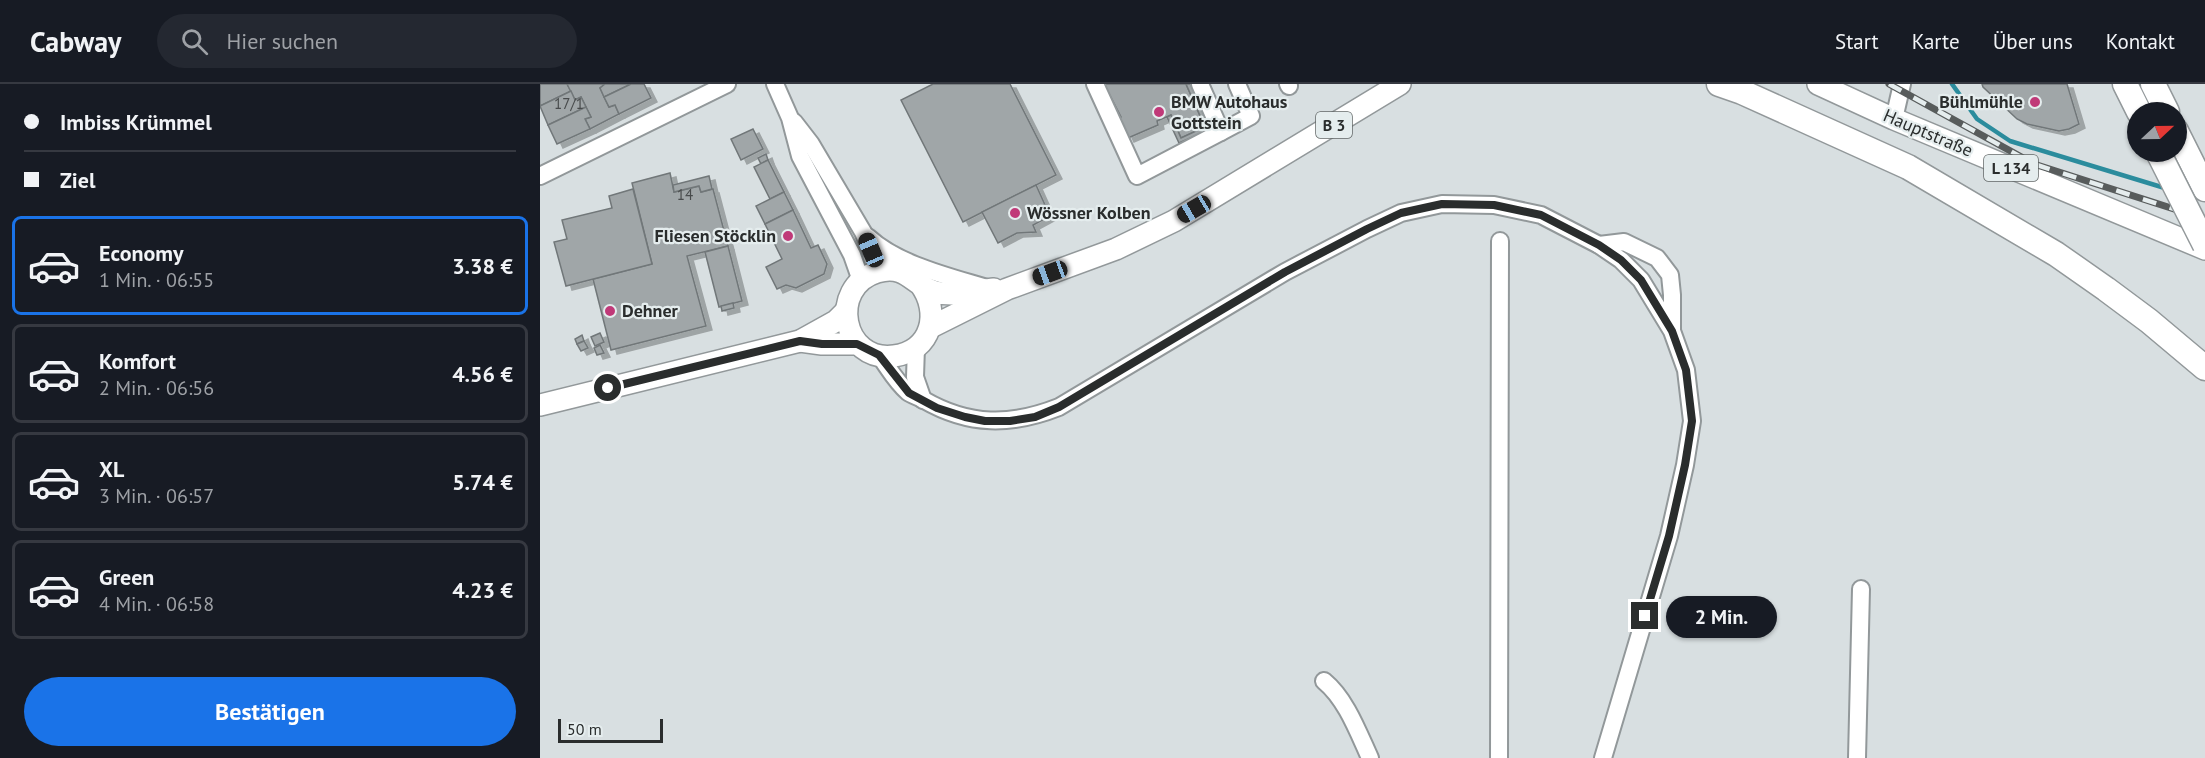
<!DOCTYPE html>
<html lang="de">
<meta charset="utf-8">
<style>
body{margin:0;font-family:"PT Sans",sans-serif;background:#242831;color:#f1f3f6;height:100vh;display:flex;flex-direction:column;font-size:22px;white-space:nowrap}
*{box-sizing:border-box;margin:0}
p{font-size:20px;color:#9ea1a6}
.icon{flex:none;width:33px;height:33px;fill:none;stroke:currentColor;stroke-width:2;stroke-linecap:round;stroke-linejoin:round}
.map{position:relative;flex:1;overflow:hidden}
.details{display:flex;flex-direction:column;background:#171b24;width:540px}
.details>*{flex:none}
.guide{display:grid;align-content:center;height:132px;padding:0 24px;background:#171b24}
.needle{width:39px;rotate:68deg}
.fabs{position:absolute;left:1587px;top:18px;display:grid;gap:12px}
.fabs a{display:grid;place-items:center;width:60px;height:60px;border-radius:50%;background:#171b24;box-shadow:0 2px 4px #0004;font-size:30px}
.scale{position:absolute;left:18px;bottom:15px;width:105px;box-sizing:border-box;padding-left:6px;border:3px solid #2a2d2d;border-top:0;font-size:16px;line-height:21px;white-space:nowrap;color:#2a2d2d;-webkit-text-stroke:4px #e5edee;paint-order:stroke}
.end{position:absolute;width:27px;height:27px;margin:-14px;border:8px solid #2a2d2d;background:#fff;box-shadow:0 0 0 3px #fff}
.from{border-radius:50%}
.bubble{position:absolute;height:42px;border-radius:21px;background:#171b24;box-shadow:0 2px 4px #0004;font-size:20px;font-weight:700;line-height:42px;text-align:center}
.car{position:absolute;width:18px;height:36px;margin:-18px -9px;border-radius:8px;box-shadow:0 0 4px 2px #0007;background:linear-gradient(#222 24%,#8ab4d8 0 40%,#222 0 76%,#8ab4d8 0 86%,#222 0)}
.guide b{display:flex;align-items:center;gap:21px;height:57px;font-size:22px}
.guide b+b{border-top:2px solid #363941}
.guide i{width:15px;height:15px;background:#f1f3f6}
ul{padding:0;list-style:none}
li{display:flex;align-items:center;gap:18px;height:99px;margin:0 12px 9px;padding:0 12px;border:3px solid #363941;border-radius:9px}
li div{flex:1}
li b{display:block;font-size:22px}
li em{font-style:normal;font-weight:700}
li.on{border-color:#1a73e8}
li>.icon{width:54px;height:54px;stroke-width:1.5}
.cta{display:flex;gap:12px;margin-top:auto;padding:12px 24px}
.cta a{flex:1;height:69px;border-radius:36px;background:#1a73e8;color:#fff;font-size:24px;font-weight:700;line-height:69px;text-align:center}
header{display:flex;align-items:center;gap:36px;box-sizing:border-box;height:84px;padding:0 30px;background:#171b24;border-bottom:2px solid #363941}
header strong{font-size:28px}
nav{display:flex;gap:33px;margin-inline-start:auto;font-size:21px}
.search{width:420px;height:54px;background:#242831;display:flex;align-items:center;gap:15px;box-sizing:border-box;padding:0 21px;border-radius:33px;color:#9ea1a6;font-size:22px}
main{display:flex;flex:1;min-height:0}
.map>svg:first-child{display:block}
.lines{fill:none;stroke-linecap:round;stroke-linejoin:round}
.stream{stroke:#2b8c9d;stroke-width:4.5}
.building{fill:#a0a6a8;stroke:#717779;stroke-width:1.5;filter:url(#shadow)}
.minor-casing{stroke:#92989a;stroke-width:20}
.major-casing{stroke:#92989a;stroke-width:24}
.highway-casing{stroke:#92989a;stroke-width:27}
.minor{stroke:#fff;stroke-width:16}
.major{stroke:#fff;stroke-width:21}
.highway{stroke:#fff;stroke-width:24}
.rail-casing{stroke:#585c5c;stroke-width:7}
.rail{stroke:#e5edee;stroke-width:4.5;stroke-dasharray:14;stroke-linecap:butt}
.highway-bridge-casing{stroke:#92989a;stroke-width:27;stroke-linecap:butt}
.highway-bridge{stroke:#fff;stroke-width:24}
.route{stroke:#2a2d2d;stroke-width:8}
.poi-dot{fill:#c03978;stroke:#e5edee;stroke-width:2}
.labels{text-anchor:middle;stroke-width:4.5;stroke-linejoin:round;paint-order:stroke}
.number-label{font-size:15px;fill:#484b4c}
.shield{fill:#e5edee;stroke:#626767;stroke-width:1.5}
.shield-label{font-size:16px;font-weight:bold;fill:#2a2d2d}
.poi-label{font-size:18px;font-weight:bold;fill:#2a2d2d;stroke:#e5edee;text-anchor:start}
.street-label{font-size:18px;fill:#2a2d2d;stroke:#e5edee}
</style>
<header>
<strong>Cabway</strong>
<div class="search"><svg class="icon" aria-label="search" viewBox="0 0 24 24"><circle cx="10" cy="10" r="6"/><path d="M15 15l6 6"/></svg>Hier suchen</div>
<nav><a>Start</a><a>Karte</a><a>Über uns</a><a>Kontakt</a></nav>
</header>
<main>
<section class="details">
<div class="guide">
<b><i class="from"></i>Imbiss Krümmel</b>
<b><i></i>Ziel</b>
</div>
<ul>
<li class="on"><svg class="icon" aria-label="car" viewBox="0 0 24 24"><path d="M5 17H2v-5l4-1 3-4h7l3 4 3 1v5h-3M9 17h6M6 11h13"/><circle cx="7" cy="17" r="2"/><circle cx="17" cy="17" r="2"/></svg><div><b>Economy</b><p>1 Min. · 06:55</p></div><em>3.38 €</em></li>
<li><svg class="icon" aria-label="car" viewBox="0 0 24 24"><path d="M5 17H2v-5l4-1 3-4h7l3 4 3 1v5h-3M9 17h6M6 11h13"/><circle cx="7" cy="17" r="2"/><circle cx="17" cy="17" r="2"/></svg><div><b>Komfort</b><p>2 Min. · 06:56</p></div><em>4.56 €</em></li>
<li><svg class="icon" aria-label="car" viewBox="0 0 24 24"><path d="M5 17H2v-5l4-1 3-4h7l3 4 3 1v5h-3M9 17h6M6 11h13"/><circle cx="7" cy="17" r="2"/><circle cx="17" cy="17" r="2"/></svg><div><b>XL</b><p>3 Min. · 06:57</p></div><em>5.74 €</em></li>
<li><svg class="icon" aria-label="car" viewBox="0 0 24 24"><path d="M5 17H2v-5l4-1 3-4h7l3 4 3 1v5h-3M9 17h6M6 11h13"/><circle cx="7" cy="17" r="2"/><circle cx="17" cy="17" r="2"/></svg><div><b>Green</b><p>4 Min. · 06:58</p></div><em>4.23 €</em></li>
</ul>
<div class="cta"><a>Bestätigen</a></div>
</section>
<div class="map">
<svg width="1665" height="674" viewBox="0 0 1665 674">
<defs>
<filter id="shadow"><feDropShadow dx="6" dy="4" stdDeviation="0" flood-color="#0004"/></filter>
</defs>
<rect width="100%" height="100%" fill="#d8dfe1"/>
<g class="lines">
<polyline class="stream" points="1412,0 1437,35 1470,57 1628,105"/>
</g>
<g class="building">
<polygon points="0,0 27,0 31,7 0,22"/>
<polygon points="27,0 65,0 60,4 69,23 75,21 79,30 50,45 45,35 51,33 41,13 35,16"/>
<polygon points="65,0 91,0 64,13 60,4"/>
<polygon points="91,0 104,0 111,14 79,30 75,21 69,23 64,13"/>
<polygon points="393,0 470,0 516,91 423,138 361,16"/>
<polygon points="564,0 646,0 665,43 641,54 631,31 617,37 618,41 588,54 579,34 581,33"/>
<polygon points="646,0 651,0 671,45 639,59 627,33 631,31 641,54 665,43"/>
<polygon points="1442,0 1527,0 1539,40 1529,45 1519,47 1487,40 1477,35 1443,3"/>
<polygon points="31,7 35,16 41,13 46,23 8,41 0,22"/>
<polygon points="46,23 51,33 45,35 50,45 17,60 8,41"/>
<polygon points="213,45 223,65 201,76 191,55"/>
<polygon points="226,70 228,76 221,80 218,74"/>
<polygon points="228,76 244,108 230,115 214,83"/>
<polygon points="130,89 134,108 159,102 161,108 173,105 188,162 147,172 166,242 71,266 53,195 112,180 92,99"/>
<polygon points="169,92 172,105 161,108 159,102 134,108 133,101"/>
<polygon points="496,101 510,132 493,141 496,148 477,149 458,159 442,128"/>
<polygon points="93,105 112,180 26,202 14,158 27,155 22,136 72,124 69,112"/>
<polygon points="244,108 253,126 225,140 216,122"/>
<polygon points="253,126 271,164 278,161 287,180 284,190 256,204 246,201 237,205 226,183 242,175 225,140"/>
<polygon points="188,162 202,217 179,223 165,168"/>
<polygon points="193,219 194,224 182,227 181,222"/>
<polygon points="60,249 64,258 55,262 51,253"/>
<polygon points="42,251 44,257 37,260 35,255"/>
<polygon points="44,257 48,264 41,267 37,260"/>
<polygon points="60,261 64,269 57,271 54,264"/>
</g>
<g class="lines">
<defs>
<g id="minor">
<polyline points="235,0 250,34 260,72 312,171 319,191 317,201"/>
<polyline points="555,0 597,92 681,48"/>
<polyline points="660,0 681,48 711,32 697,0"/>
<polyline points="748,0 749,2"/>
<polyline points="1354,35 1362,0"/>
<polyline points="254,38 271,60 323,148 331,166 341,179 356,187"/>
<polyline points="0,92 187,0"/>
<path d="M328,153C358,181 411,193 450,205"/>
<polyline points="1059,161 1084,158 1117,174 1130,191 1132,211 1132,245"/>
<polyline points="376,263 375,293 383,316"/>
<path d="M339,271C348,283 356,298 368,308C372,311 379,313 384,316C429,342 471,342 519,323L745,188L827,145L861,129L902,120L954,121L1001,131L1059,161L1081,176L1101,196L1132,247L1146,286L1152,337L1145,381L1129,452L1063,674"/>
<path d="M784,597C806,615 818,648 830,674"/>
<polyline points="959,674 960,157"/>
<polyline points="1317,674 1321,505"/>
</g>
<g id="major">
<polyline points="1278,0 1354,35 1665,165"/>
<path d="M380,200C401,228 392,267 354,272C302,279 288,203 337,188C367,179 373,202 395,208C414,213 436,207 454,205"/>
<polyline points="391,243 467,205 576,165 634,137 860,0"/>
<polyline points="260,257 282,260 317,260"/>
<polyline points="0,321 260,257 296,237 306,227"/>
</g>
<g id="highway">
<polyline points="1179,0 1202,8 1368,83 1516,170 1566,205 1609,237 1665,284"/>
<polyline points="1585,0 1599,28"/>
<polyline points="1613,0 1627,28"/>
<polyline points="1636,47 1665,105"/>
</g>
</defs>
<use href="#minor" class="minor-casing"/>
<use href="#major" class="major-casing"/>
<use href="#highway" class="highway-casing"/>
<use href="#minor" class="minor"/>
<use href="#major" class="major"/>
<use href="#highway" class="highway"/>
<defs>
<polyline id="rail" points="1349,0 1494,80 1665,135"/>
</defs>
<use href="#rail" class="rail-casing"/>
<use href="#rail" class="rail"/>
<defs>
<polyline id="highway-bridge" points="1618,68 1665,161"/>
</defs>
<use href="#highway-bridge" class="highway-bridge-casing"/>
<use href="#highway-bridge" class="highway-bridge"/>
</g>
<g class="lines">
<polyline class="route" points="68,304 260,257 282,260 317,260 339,271 369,309 397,324 425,333 445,337 470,337 495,333 519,323 745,188 827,145 861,129 902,120 954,121 1001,131 1059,161 1081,176 1101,196 1132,247 1146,286 1152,337 1145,381 1129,452 1105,532"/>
</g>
<g class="poi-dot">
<circle cx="1495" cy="18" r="6"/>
<circle cx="619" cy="28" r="6"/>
<circle cx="475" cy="129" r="6"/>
<circle cx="248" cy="152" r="6"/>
<circle cx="70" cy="227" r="6"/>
</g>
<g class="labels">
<g class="number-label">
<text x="29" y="25">17/1</text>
<text x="145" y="116">14</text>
</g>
<g class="shield">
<rect x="776" y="28" width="36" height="26" rx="4.5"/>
<rect x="1444" y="71" width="54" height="26" rx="4.5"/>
</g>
<g class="shield-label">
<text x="794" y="47">B 3</text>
<text x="1471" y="90">L 134</text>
</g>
<g class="poi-label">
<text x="631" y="24">BMW Autohaus<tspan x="631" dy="21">Gottstein</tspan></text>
<text x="1483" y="24" text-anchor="end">Bühlmühle</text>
<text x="487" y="135">Wössner Kolben</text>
<text x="236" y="158" text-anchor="end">Fliesen Stöcklin</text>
<text x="82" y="233">Dehner</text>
</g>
<g class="street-label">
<text transform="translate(1388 49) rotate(23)" y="6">Hauptstraße</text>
</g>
</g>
</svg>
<div class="fabs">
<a><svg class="needle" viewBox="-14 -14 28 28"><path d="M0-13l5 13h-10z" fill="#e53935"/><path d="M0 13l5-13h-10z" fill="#9ea1a6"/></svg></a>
</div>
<div class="scale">50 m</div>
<i class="end from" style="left:68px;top:304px"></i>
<i class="end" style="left:1105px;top:532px"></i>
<div class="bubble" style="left:1126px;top:512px;width:111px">2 Min.</div>
<i class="car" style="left:654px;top:125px;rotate:240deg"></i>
<i class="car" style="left:331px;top:166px;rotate:337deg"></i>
<i class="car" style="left:510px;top:189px;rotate:250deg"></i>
</div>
</main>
